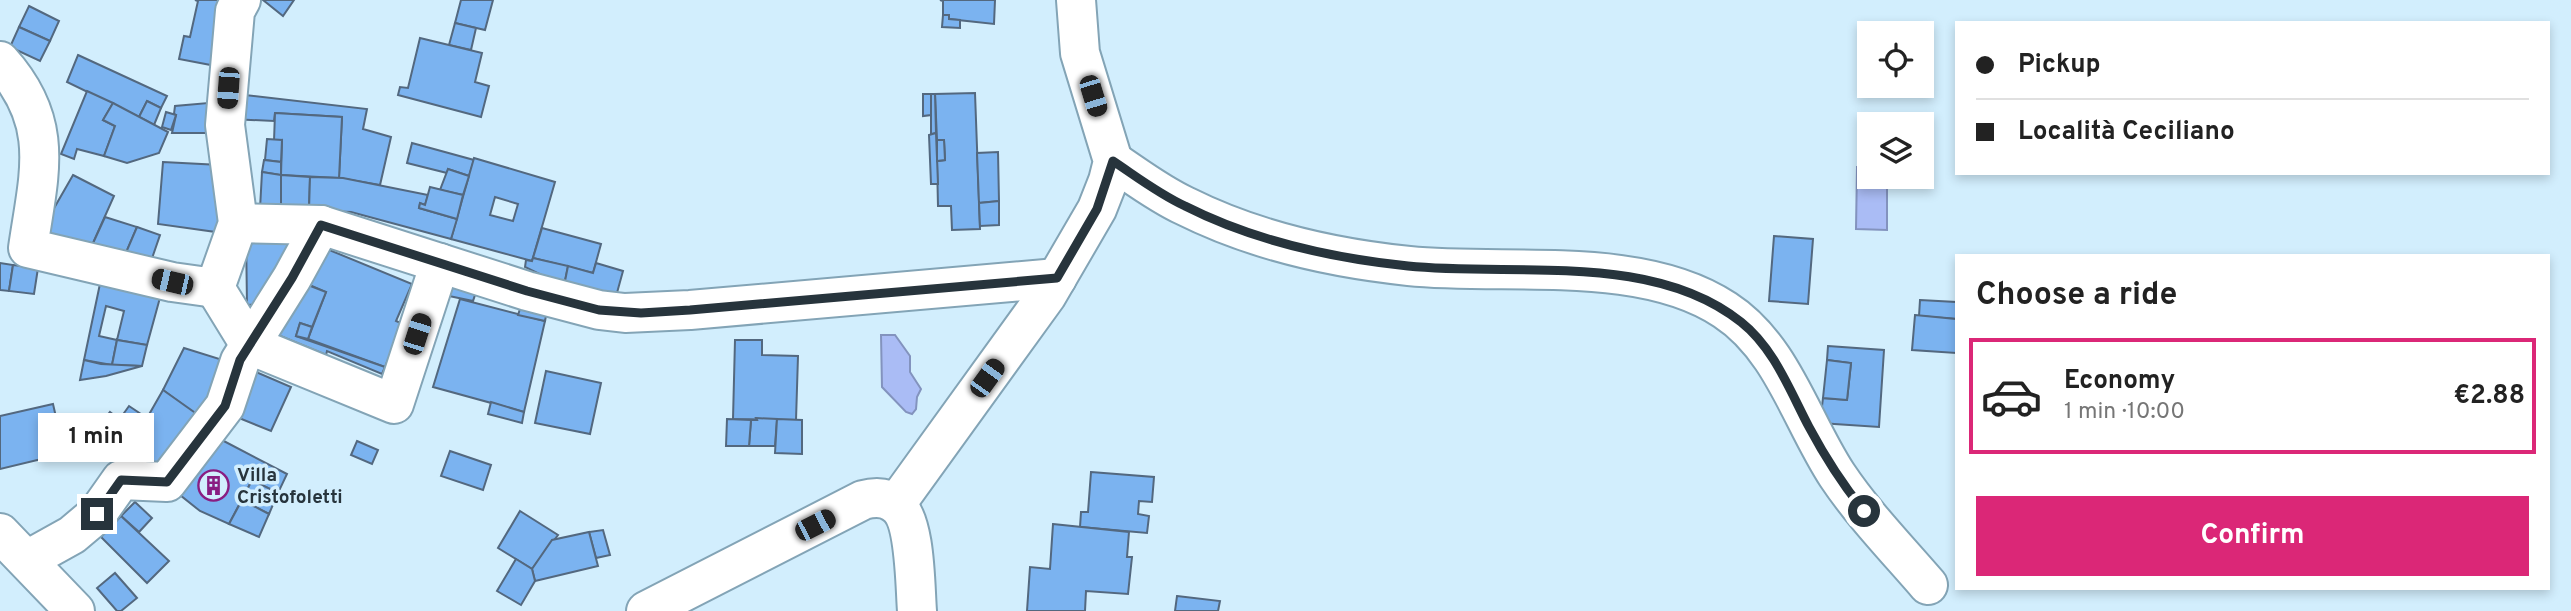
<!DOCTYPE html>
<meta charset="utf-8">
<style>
body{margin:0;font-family:Overpass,sans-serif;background:#f6f6f6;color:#222;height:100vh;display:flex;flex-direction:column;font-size:26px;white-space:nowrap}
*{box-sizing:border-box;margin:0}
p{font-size:23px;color:#767676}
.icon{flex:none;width:38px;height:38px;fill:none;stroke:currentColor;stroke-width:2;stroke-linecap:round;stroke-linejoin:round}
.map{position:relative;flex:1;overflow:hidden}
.side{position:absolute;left:1955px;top:254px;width:595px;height:336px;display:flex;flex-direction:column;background:#fff;border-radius:0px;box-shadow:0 4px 10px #0003}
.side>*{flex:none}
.hud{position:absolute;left:1955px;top:21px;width:595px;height:154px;border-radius:0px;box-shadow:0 4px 10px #0003;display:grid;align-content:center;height:154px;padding:0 21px;background:#fff}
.fabs{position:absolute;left:1857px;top:21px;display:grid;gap:14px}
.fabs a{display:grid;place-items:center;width:77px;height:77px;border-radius:0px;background:#fff;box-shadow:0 4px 10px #0003;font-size:35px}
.end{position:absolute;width:32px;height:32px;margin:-16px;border:9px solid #27343c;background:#fff;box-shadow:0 0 0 4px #fff}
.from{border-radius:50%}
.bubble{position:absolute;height:49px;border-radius:0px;background:#fff;box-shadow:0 4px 10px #0003;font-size:23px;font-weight:700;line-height:49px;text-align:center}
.car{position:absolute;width:21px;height:42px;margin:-21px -10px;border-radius:9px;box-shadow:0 0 5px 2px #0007;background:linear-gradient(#222 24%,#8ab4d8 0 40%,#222 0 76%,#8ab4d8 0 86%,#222 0)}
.hud b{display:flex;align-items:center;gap:24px;height:66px;font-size:26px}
.hud b+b{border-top:2px solid #e0e0e0}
.hud i{width:18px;height:18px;background:#222}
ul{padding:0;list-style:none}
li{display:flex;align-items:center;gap:21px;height:116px;margin:0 14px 10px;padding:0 7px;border:4px solid transparent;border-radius:0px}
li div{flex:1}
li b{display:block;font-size:26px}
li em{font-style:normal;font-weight:700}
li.active{border-color:#db2777}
li>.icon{width:63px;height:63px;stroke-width:1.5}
h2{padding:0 21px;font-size:32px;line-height:84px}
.button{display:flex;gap:14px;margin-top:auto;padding:14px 21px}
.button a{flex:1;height:80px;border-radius:0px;background:#db2777;color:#fff;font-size:28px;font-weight:700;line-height:80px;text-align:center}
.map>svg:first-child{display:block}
.water{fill:#aabcf5;stroke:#8393be;stroke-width:2}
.building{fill:#7bb3f0;stroke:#53687f;stroke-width:2;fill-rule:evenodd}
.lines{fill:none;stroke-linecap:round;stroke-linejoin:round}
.minor-casing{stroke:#83a4b6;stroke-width:42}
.minor{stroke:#fff;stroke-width:38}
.route{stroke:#27343c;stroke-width:9}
.labels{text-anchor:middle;stroke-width:7;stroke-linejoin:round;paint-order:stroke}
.poi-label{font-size:19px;font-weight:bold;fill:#27343c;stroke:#d2eefd;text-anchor:start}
</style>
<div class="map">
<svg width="2571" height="611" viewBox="0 0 2571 611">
<rect width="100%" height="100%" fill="#d2eefd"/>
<g class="water">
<polygon points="1857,167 1869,168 1869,177 1887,177 1887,230 1856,229"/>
<polygon points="881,335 895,335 910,356 910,372 921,389 917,397 916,409 912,414 906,412 882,387"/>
</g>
<g class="building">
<polygon points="195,0 226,0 216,66 179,59 184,36 190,37 198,1"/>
<polygon points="263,0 294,0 283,16"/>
<polygon points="461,0 493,0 485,30 455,23"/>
<polygon points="940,0 995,0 994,24 949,19 949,15 943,15 943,1"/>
<polygon points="29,6 59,21 50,41 19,27"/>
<polygon points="943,15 949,15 949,19 960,20 960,28 942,27"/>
<polygon points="455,23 476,28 471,50 449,45"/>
<polygon points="19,27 50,41 40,61 10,47"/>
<polygon points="420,38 482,53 475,82 489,86 481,117 398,95 400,87 408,88"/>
<polygon points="78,55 167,96 161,108 147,101 139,117 67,82"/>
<polygon points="87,91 113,103 103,120 115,126 104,156 77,149 74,159 61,154"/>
<polygon points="975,93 980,229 952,230 951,206 938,206 937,161 945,160 944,140 937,140 935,94"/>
<polygon points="236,94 367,109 363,129 391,137 380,185 339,178 342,117 275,113 274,121 231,119"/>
<polygon points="923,94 931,94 931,115 923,116"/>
<polygon points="931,94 935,94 936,133 931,134"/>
<polygon points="147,101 161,108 154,125 139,117"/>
<polygon points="113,103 168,132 159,153 127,163 104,156 115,126 103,120"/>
<polygon points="208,103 206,133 172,133 176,115 174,114 175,106"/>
<polygon points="166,112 176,115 171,130 162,127"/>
<polygon points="275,113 342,117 339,178 281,175 282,140 274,141"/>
<polygon points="936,133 938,184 931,184 929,135"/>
<polygon points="267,139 282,140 281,162 265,160"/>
<polygon points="937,140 944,140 945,160 937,161"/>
<polygon points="412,143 474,160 469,176 448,169 447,173 407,163"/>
<polygon points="998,152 999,201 979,203 977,153"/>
<path d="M474,158L555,182L532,261L451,239ZM495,197L518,204L513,221L490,215Z"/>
<polygon points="264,160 281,162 281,175 262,172"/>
<polygon points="163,162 220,165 223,233 158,224"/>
<polygon points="448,169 469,176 463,195 440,190"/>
<polygon points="262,172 281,175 281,210 260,209"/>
<polygon points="73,175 114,196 89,252 44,242 53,210"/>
<polygon points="281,175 310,177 309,210 281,210"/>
<polygon points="310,177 343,178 428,195 425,205 420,203 419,208 457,219 451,239 351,212 309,210"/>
<polygon points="430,187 463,195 457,219 419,208 420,203 425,205"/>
<polygon points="999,201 999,225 980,226 979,203"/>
<polygon points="105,217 137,227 122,262 89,252"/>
<polygon points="137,227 160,235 148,270 122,262"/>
<polygon points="542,228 601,244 593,273 533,258"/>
<polygon points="246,233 292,233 287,280 269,304 247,305"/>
<polygon points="1774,236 1813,239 1808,304 1769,301"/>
<polygon points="322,247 412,284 396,321 403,324 385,367 308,339 326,292 307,284"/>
<polygon points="533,258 568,266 564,286 525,267 526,260 532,261"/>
<polygon points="0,263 13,265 9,291 0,290"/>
<polygon points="596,263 623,271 615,300 564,286 568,266 593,273"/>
<polygon points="13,265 38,268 34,294 9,291"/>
<polygon points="455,276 479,283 473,301 449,296"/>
<path d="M101,279L161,294L147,345L117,340L112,365L84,360ZM106,306L124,311L117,340L99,336Z"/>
<polygon points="295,280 326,292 312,327 300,323 296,336 385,367 382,374 327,351 326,355 273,333"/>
<polygon points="460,299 545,321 524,412 433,387"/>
<polygon points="1920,300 1956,302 1956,319 1919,316"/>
<polygon points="522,303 547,311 545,321 518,315"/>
<polygon points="1915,315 1956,319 1956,353 1912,350"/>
<polygon points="300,323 312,327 308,339 296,336"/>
<polygon points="117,340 147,345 142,366 112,365"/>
<polygon points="735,340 762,340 762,355 798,356 796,420 733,419"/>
<polygon points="1828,346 1884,350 1879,427 1820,423 1823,398 1847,400 1851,363 1827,360"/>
<polygon points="184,348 226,361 198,416 163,390"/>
<polygon points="84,360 101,364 142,366 106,376 80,380"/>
<polygon points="1827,360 1851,363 1847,400 1823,398"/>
<polygon points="249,369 291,387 271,431 229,414"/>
<polygon points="546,371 601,383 590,434 535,423"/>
<polygon points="163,390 208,422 161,474 134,478 97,451 129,406 147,418"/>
<polygon points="491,402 524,412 522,423 488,414"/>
<polygon points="53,404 61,439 50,441 54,456 0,469 0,416"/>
<polygon points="110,412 119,419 107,438 96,430"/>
<polygon points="756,418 777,419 775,446 749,446 751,420 757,420"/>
<polygon points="727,419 751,420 749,446 726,446"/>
<polygon points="777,419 802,420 802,454 775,453"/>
<polygon points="218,438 287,474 278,493 252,480 229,524 200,511 175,491"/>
<polygon points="357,441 378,450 372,464 351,455"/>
<polygon points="450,451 491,465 483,490 441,476"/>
<polygon points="1091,472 1154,477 1152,502 1139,501 1138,514 1149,516 1147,533 1080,527 1081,512 1088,512"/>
<polygon points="252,480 278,493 269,514 242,500"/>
<polygon points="242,500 269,514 259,537 229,524"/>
<polygon points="135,502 152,518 139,532 121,516"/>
<polygon points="520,511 558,535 532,569 498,548"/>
<polygon points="121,516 169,561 147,583 101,537"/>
<polygon points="1053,524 1129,532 1127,557 1132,557 1128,594 1086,591 1085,611 1027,611 1030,567 1050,569"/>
<polygon points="603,530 610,555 596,558 589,532"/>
<polygon points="589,532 598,566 535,581 532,569 552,540"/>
<polygon points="516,559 532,569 535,581 521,605 497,591"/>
<polygon points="115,573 137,598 121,611 117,611 97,588"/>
<polygon points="1177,596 1220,601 1218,611 1175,611"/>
</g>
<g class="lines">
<defs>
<g id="minor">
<path d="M0,61C56,123 39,173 28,248L172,282L215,288L238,223L225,125L235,11L241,0"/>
<path d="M1113,161C1137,177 1159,194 1185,206C1255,241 1331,258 1409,266C1507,276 1641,254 1725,310C1782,347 1801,420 1837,475C1863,514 1897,549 1928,585"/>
<polyline points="238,223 321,225 527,291 599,310 625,313 690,310 1057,278"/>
<polyline points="215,288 250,345 394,404 440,263"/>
<polyline points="896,504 1047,295 1097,209 1108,181 1113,161 1080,53 1076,0"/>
<polyline points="0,533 75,611"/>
<polyline points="27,560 72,535 97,514 121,480 167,482 225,406 240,361 292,278 321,225"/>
<path d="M646,611L863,500C874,497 885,496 895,504C916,518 915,587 917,611"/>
</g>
</defs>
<use href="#minor" class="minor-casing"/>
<use href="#minor" class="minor"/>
</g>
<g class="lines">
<path class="route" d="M97,514L121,480L167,482L225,406L240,360L292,278L321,225L527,291L599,310L641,313L690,310L1057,278L1097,209L1113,161C1137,177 1159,194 1185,206C1254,241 1331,258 1408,266C1515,277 1652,251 1741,322C1774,348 1790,391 1809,427C1825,457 1843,485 1864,511"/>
</g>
<defs>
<symbol id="building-ring" viewBox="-11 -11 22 22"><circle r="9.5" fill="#d2eefd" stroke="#891d82" stroke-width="1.5"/><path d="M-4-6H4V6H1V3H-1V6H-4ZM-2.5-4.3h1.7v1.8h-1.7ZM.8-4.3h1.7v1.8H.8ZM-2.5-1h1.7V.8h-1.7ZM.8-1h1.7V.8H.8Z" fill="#891d82"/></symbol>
</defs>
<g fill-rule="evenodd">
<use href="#building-ring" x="196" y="468" width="35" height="35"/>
</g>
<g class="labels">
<g class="poi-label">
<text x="237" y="481">Villa<tspan x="237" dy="22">Cristofoletti</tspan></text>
</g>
</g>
</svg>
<div class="fabs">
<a><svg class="icon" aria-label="locate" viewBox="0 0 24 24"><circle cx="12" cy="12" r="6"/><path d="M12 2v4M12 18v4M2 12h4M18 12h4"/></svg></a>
<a><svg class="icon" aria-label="layers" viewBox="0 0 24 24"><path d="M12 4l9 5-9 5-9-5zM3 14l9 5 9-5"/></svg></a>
</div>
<i class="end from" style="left:1864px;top:511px"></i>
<i class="end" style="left:97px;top:514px"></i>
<div class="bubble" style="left:38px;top:413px;width:116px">1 min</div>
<i class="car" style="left:228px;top:88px;rotate:184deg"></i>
<i class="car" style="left:1093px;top:96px;rotate:163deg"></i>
<i class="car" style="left:172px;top:282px;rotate:283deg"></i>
<i class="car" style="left:417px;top:334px;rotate:18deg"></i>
<i class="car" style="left:987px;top:378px;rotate:36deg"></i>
<i class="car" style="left:815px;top:525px;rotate:63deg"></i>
<div class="hud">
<b><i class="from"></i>Pickup</b>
<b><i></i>Località Ceciliano</b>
</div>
<section class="side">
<h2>Choose a ride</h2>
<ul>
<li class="active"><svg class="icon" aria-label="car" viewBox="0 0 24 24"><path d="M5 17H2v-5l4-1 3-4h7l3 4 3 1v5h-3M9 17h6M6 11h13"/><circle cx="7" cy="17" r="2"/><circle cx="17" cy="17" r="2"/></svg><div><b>Economy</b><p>1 min · 10:00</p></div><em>€2.88</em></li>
</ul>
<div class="button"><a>Confirm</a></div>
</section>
</div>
